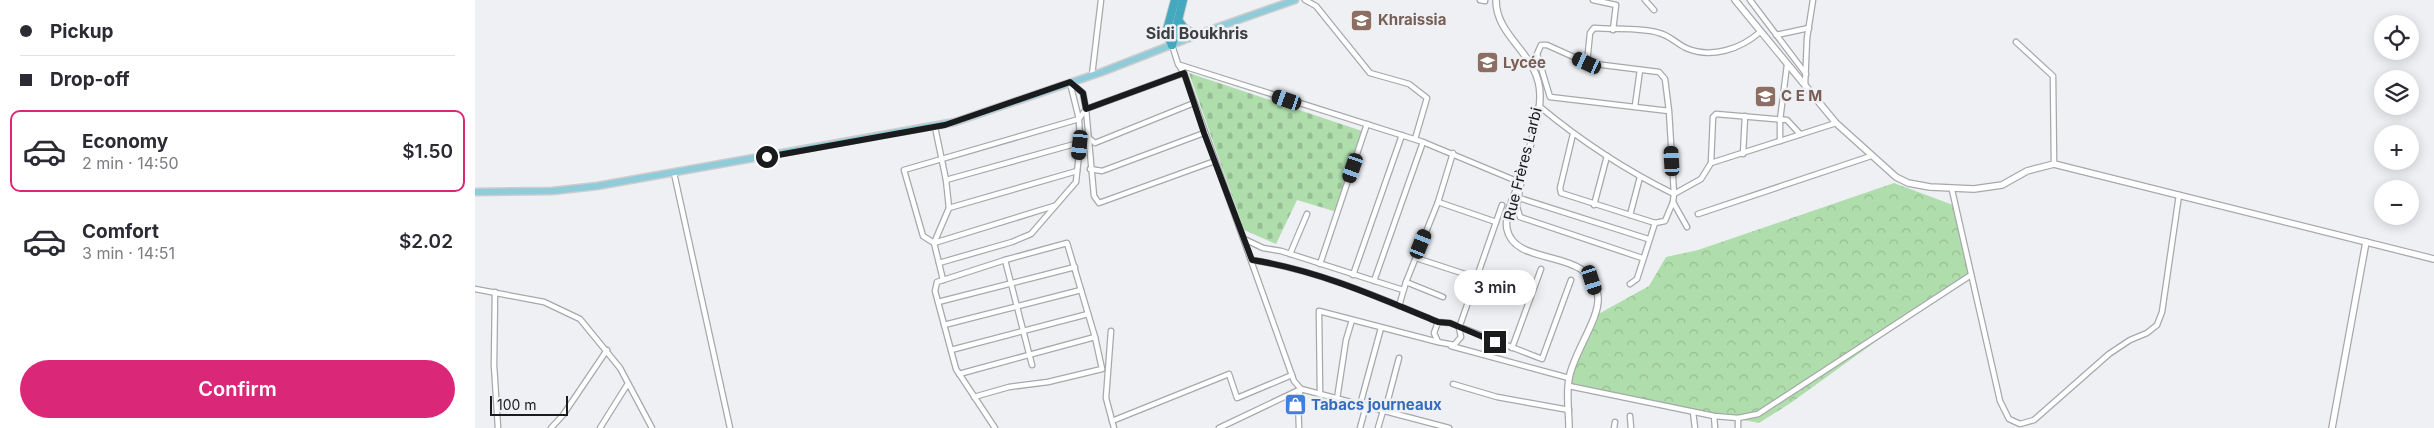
<!DOCTYPE html>
<meta charset="utf-8">
<style>
body{margin:0;font-family:Inter,sans-serif;background:#f7f7f7;color:#2b2b33;height:100vh;display:flex;flex-direction:column;font-size:19px;white-space:nowrap}
*{box-sizing:border-box;margin:0}
p{font-size:16px;color:#7c7c81}
.icon{flex:none;width:28px;height:28px;fill:none;stroke:currentColor;stroke-width:2;stroke-linecap:round;stroke-linejoin:round}
.map{position:relative;flex:1;overflow:hidden}
.sheet{display:flex;flex-direction:column;background:#fff;width:475px}
.sheet>*{flex:none}
.hud{display:grid;align-content:center;height:110px;padding:0 20px;background:#fff}
.buttons{position:absolute;left:1899px;top:15px;display:grid;gap:10px}
.buttons a{display:grid;place-items:center;width:45px;height:45px;border-radius:50%;background:#fff;box-shadow:0 2px 12px #0003;font-size:25px}
.scale{position:absolute;left:15px;bottom:12px;width:78px;box-sizing:border-box;padding-left:5px;border:2px solid #1a1b1c;border-top:0;font-size:14px;line-height:18px;white-space:nowrap;color:#1a1b1c;-webkit-text-stroke:4px #eef0f4;paint-order:stroke}
.end{position:absolute;width:22px;height:22px;margin:-11px;border:6px solid #1a1b1c;background:#fff;box-shadow:0 0 0 2px #fff}
.from{border-radius:50%}
.bubble{position:absolute;height:35px;border-radius:18px;background:#fff;box-shadow:0 2px 12px #0003;font-size:16px;font-weight:600;line-height:35px;text-align:center}
.car{position:absolute;width:15px;height:30px;margin:-15px -8px;border-radius:6px;box-shadow:0 0 4px 1px #0007;background:linear-gradient(#222 24%,#8ab4d8 0 40%,#222 0 76%,#8ab4d8 0 86%,#222 0)}
.hud b{display:flex;align-items:center;gap:18px;height:48px;font-size:19px}
.hud b+b{border-top:1px solid #e1e1e2}
.hud i{width:12px;height:12px;background:#2b2b33}
ul{padding:0;list-style:none}
li{display:flex;align-items:center;gap:15px;height:82px;margin:0 10px 8px;padding:0 10px;border:2px solid transparent;border-radius:10px}
li div{flex:1}
li b{display:block;font-size:19px}
li em{font-style:normal;font-weight:600}
li.selected{border-color:#db2777}
li>.icon{width:45px;height:45px;stroke-width:1.5}
.action{display:flex;gap:10px;margin-top:auto;padding:10px 20px}
.action a{flex:1;height:58px;border-radius:30px;background:#db2777;color:#fff;font-size:20px;font-weight:600;line-height:58px;text-align:center}
main{display:flex;flex:1;min-height:0}
.map>svg:first-child{display:block}
.cemetery{fill:url(#cemetery-stones)}
.park{fill:url(#park-crowns)}
.lines{fill:none;stroke-linecap:round;stroke-linejoin:round}
.street-casing{stroke:#a6a8ac;stroke-width:7}
.secondary-casing{stroke:#a6a8ac;stroke-width:8}
.primary-casing{stroke:#cdcdcd;stroke-width:9}
.highway-casing{stroke:#cdcdcd;stroke-width:10}
.street{stroke:#fff;stroke-width:4.5}
.secondary{stroke:#fff;stroke-width:5.5}
.primary{stroke:#8fcbd9;stroke-width:6}
.highway{stroke:#44a8bf;stroke-width:8}
.route{stroke:#1a1b1c;stroke-width:6}
.labels{text-anchor:middle;stroke-width:5;stroke-linejoin:round;paint-order:stroke}
.education-label{font-size:15px;font-weight:bold;fill:#785e54;stroke:#eef0f4;text-anchor:start}
.street-label{font-size:15px;fill:#1a1b1c;stroke:#eef0f4}
.shop-label{font-size:15px;font-weight:bold;fill:#366cbe;stroke:#eef0f4;text-anchor:start}
.neighbourhood-label{font-size:16px;font-weight:bold;fill:#3e3f42;stroke:#eef0f4}
</style>
<main>
<section class="sheet">
<div class="hud">
<b><i class="from"></i>Pickup</b>
<b><i></i>Drop-off</b>
</div>
<ul>
<li class="selected"><svg class="icon" aria-label="car" viewBox="0 0 24 24"><path d="M5 17H2v-5l4-1 3-4h7l3 4 3 1v5h-3M9 17h6M6 11h13"/><circle cx="7" cy="17" r="2"/><circle cx="17" cy="17" r="2"/></svg><div><b>Economy</b><p>2 min · 14:50</p></div><em>$1.50</em></li>
<li><svg class="icon" aria-label="car" viewBox="0 0 24 24"><path d="M5 17H2v-5l4-1 3-4h7l3 4 3 1v5h-3M9 17h6M6 11h13"/><circle cx="7" cy="17" r="2"/><circle cx="17" cy="17" r="2"/></svg><div><b>Comfort</b><p>3 min · 14:51</p></div><em>$2.02</em></li>
</ul>
<div class="action"><a>Confirm</a></div>
</section>
<div class="map">
<svg width="1959" height="428" viewBox="0 0 1959 428">
<defs>
<pattern id="cemetery-stones" width="16" height="16" patternUnits="userSpaceOnUse" patternTransform="scale(1.25)"><rect width="16" height="16" fill="#afdeac"/><path d="M2 7V4a2 2 0 0 1 4 0v3zM10 15v-3a2 2 0 0 1 4 0v3z" fill="#96be93"/></pattern>
<pattern id="park-crowns" width="20" height="18" patternUnits="userSpaceOnUse" patternTransform="scale(1.25)"><rect width="20" height="18" fill="#afdeac"/><path d="M2 6a3 3 0 1 1 6 0M12 15a3 3 0 1 1 6 0" fill="none" stroke="#96be93"/></pattern>
</defs>
<rect width="100%" height="100%" fill="#eef0f4"/>
<polygon class="cemetery" points="714,73 890,132 862,212 822,200 801,244 769,230"/>
<polygon class="park" points="1419,183 1478,205 1494,274 1317,402 1284,423 1094,386 1094,378 1118,317 1174,286 1191,257 1223,250"/>
<g class="lines">
<defs>
<g id="street">
<polyline points="830,0 841,6 895,73 934,84 952,98 940,139"/>
<polyline points="1005,0 1010,1"/>
<polyline points="1118,0 1141,5 1138,30"/>
<polyline points="1170,0 1179,10"/>
<polyline points="1275,0 1331,74"/>
<polyline points="1301,35 1334,28"/>
<polyline points="1541,42 1578,76 1579,164"/>
<polyline points="697,45 703,64 709,73 819,381 826,389 823,400 824,428"/>
<path d="M1112,63L1115,33L1119,28C1140,30 1164,27 1184,33C1194,35 1202,44 1211,48C1236,59 1266,49 1285,32"/>
<polyline points="705,65 948,142 1044,182"/>
<polyline points="617,75 626,0"/>
<polyline points="595,83 604,119 605,145 601,182 556,234 537,242 464,263 459,243 448,236 429,170 604,119 611,109 709,73"/>
<polyline points="596,83 608,93 611,109 619,196 624,203 740,161"/>
<polyline points="1330,86 1332,38 1338,0"/>
<path d="M1064,106C1106,141 1150,170 1199,194L1198,202L1190,221L1180,223L1086,193L1085,188L1098,134"/>
<polyline points="1160,106 1165,70"/>
<polyline points="1194,111 1190,79 1184,72 1112,63 1072,45 1066,45 1062,54 1075,97 1194,111 1199,194 1226,179 1236,163 1361,123"/>
<polyline points="1305,141 1305,120 1312,65"/>
<polyline points="1268,154 1270,116"/>
<polyline points="1236,163 1238,117 1241,114 1312,120 1325,134"/>
<polyline points="615,169 627,171 729,133"/>
<polyline points="199,173 255,428"/>
<polyline points="471,180 596,145 605,145 615,139 620,143 719,103"/>
<polyline points="1046,184 1042,207 1045,217 1167,258"/>
<polyline points="1477,190 1525,401 1534,419 1545,424 1559,420 1634,354 1655,340 1672,333 1682,325 1687,312 1704,195"/>
<polyline points="1041,197 1173,239"/>
<polyline points="963,202 1021,222"/>
<polyline points="1198,202 1212,227"/>
<polyline points="1119,205 1132,156"/>
<polyline points="474,208 602,171"/>
<polyline points="1223,214 1396,156"/>
<polyline points="1155,215 1165,177"/>
<polyline points="769,239 788,248 806,251 928,290"/>
<polyline points="459,243 579,206"/>
<polyline points="459,243 474,208 471,180 460,127"/>
<polyline points="815,254 832,214"/>
<polyline points="941,258 1002,278"/>
<path d="M777,260C842,270 903,297 963,322L975,323L1067,359L1096,280"/>
<polyline points="464,263 468,280"/>
<polyline points="845,264 892,124"/>
<polyline points="878,275 927,135"/>
<polyline points="899,281 948,142"/>
<polyline points="931,282 968,297"/>
<polyline points="1155,284 1162,279 1180,223"/>
<polyline points="0,289 69,302 105,319 145,368 177,428"/>
<polyline points="20,292 19,365 23,428"/>
<polyline points="463,302 600,267"/>
<polyline points="924,306 931,282 963,202 978,153"/>
<polyline points="469,325 606,290"/>
<polyline points="636,331 631,398 639,428"/>
<polyline points="963,342 979,345 986,337 984,328 1027,205"/>
<polyline points="976,346 1094,378"/>
<polyline points="1037,348 1066,269"/>
<polyline points="476,350 613,314"/>
<polyline points="484,374 620,337 592,243 530,260"/>
<polyline points="978,384 1022,397 1094,410"/>
<polyline points="1094,386 1239,416 1263,418 1283,414 1496,275"/>
<polyline points="845,394 844,311 963,342 959,333 963,322"/>
<polyline points="499,397 534,387 573,382 627,369 620,337"/>
<polyline points="862,399 871,340 877,320"/>
<polyline points="885,405 906,328"/>
<polyline points="910,411 924,358"/>
<polyline points="1218,412 1220,428"/>
<polyline points="1155,416 1156,428"/>
<polyline points="1239,416 1240,428"/>
<polyline points="1263,418 1263,428"/>
<polyline points="637,421 754,374 762,398 817,375"/>
<polyline points="76,428 88,415 132,350"/>
<polyline points="125,428 152,385"/>
<polyline points="520,428 481,369 460,291 462,282 530,260 557,365"/>
<polyline points="744,428 826,389 974,428"/>
<polyline points="885,428 891,406"/>
<polyline points="903,428 908,411"/>
<polyline points="1139,428 1140,422"/>
</g>
<g id="secondary">
<path d="M1021,0C1021,39 1066,54 1065,97C1065,120 1051,159 1044,182C1040,196 1029,214 1032,229C1040,269 1117,245 1123,297C1125,319 1097,355 1094,379C1091,394 1094,412 1094,428"/>
<polyline points="1260,0 1361,123 1421,177 1433,183 1455,187 1499,189 1527,185 1552,171 1579,164 1959,259"/>
<polyline points="1857,428 1891,242"/>
</g>
<polyline id="primary" points="0,192 77,191 122,186 480,122 627,72 732,31 820,0"/>
<g id="highway">
<polyline points="703,20 709,28 720,35"/>
<polyline points="697,45 691,33 700,0"/>
<polyline points="697,45 708,0"/>
</g>
</defs>
<use href="#street" class="street-casing"/>
<use href="#secondary" class="secondary-casing"/>
<use href="#primary" class="primary-casing"/>
<use href="#highway" class="highway-casing"/>
<use href="#street" class="street"/>
<use href="#secondary" class="secondary"/>
<use href="#primary" class="primary"/>
<use href="#highway" class="highway"/>
</g>
<g class="lines">
<path class="route" d="M292,157L470,125L595,82L608,93L611,109L709,73L729,133L777,260C842,270 903,297 963,322L975,323L1020,342"/>
</g>
<defs>
<symbol id="school-square" viewBox="-11 -11 22 22"><rect x="-9" y="-9" width="18" height="18" rx="4" fill="#8d6e63" stroke="#eef0f4"/><path d="M0-5L7-2L0 1L-7-2ZM-4 1L0 2.5L4 1V4Q0 6-4 4Z" fill="#fff"/></symbol>
<symbol id="shop-square" viewBox="-11 -11 22 22"><rect x="-9" y="-9" width="18" height="18" rx="4" fill="#3f7fe0" stroke="#eef0f4"/><path d="M-5-2.5h2.3a2.7 3.5 0 0 1 5.4 0H5L5.5 6h-11ZM-1.5-2.5h3a1.5 2.3 0 0 0-3 0Z" fill="#fff"/></symbol>
</defs>
<g fill-rule="evenodd">
<use href="#school-square" x="874" y="8" width="25" height="25"/>
<use href="#school-square" x="1000" y="50" width="25" height="25"/>
<use href="#school-square" x="1278" y="84" width="25" height="25"/>
<use href="#shop-square" x="808" y="392" width="25" height="25"/>
</g>
<g class="labels">
<g class="education-label">
<text x="903" y="25">Khraissia</text>
<text x="1028" y="68">Lycée</text>
<text x="1306" y="101">C E M</text>
</g>
<g class="street-label">
<text transform="translate(1048 164) rotate(-76)" y="5">Rue Frères Larbi</text>
</g>
<g class="shop-label">
<text x="836" y="410">Tabacs journeaux</text>
</g>
<g class="neighbourhood-label">
<text x="722" y="39">Sidi Boukhris</text>
</g>
</g>
</svg>
<div class="buttons">
<a><svg class="icon" aria-label="locate" viewBox="0 0 24 24"><circle cx="12" cy="12" r="6"/><path d="M12 2v4M12 18v4M2 12h4M18 12h4"/></svg></a>
<a><svg class="icon" aria-label="layers" viewBox="0 0 24 24"><path d="M12 4l9 5-9 5-9-5zM3 14l9 5 9-5"/></svg></a>
<a>+</a>
<a>−</a>
</div>
<div class="scale">100 m</div>
<i class="end from" style="left:292px;top:157px"></i>
<i class="end" style="left:1020px;top:342px"></i>
<div class="bubble" style="left:979px;top:270px;width:82px">3 min</div>
<i class="car" style="left:1112px;top:63px;rotate:295deg"></i>
<i class="car" style="left:812px;top:100px;rotate:289deg"></i>
<i class="car" style="left:605px;top:145px;rotate:186deg"></i>
<i class="car" style="left:1197px;top:161px;rotate:357deg"></i>
<i class="car" style="left:878px;top:168px;rotate:199deg"></i>
<i class="car" style="left:946px;top:244px;rotate:22deg"></i>
<i class="car" style="left:1117px;top:280px;rotate:162deg"></i>
</div>
</main>
